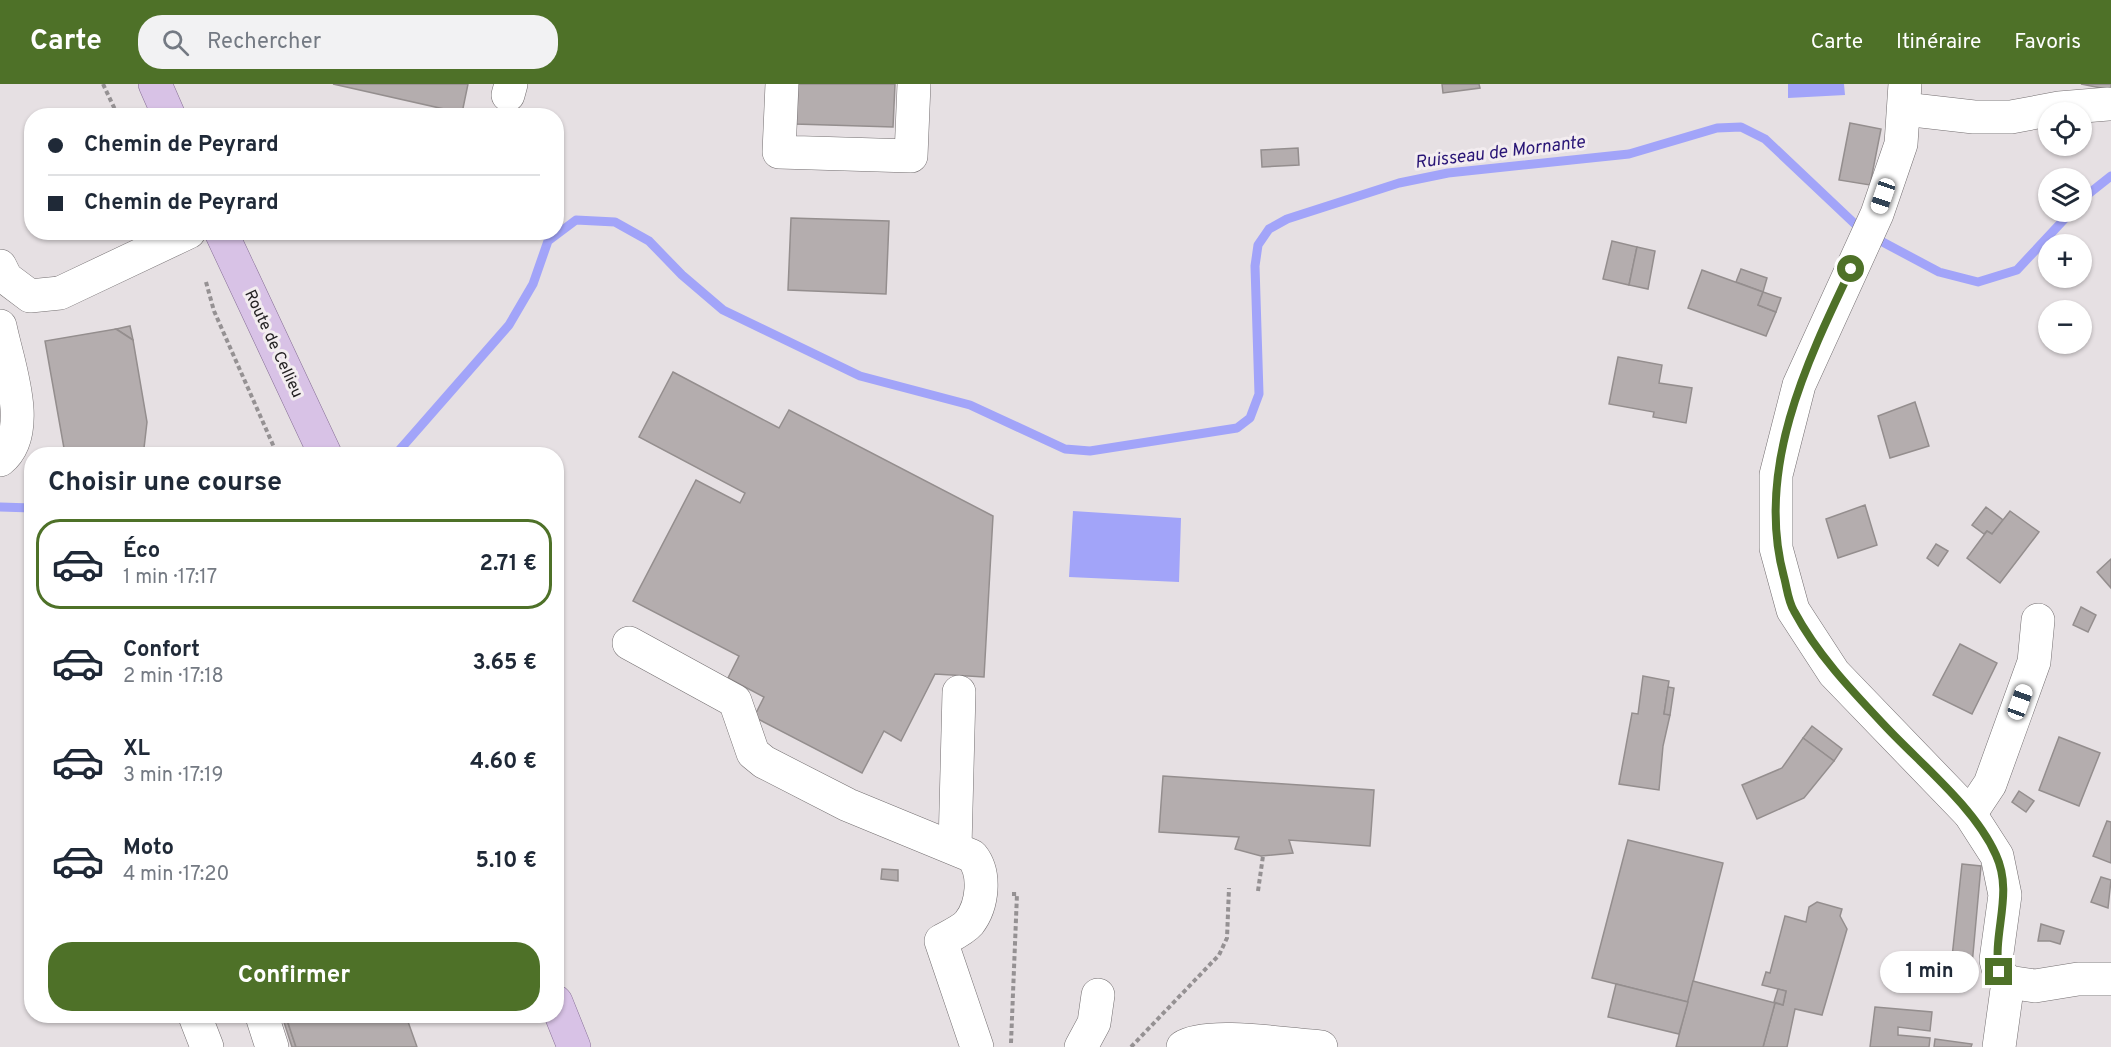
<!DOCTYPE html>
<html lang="fr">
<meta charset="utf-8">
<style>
body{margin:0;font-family:Overpass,sans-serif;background:#f2f2f3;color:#1f2937;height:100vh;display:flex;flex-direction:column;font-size:22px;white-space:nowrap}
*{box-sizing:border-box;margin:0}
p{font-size:20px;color:#747a83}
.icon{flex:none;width:33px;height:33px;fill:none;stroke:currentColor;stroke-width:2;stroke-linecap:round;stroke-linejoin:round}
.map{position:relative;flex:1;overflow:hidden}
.sheet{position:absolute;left:24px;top:363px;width:540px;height:576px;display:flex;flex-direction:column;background:#fff;border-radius:24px;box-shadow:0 2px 4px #0004}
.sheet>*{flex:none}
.top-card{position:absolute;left:24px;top:24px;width:540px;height:132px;border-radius:24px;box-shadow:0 2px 4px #0004;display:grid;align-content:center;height:132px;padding:0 24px;background:#fff}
.tools{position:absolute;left:2038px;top:18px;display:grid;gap:12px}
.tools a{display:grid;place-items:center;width:54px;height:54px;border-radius:50%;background:#fff;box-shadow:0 2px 4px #0004;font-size:30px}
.end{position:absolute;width:27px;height:27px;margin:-14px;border:8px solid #4e7128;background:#fff;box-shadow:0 0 0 3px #fff}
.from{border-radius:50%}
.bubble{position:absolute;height:42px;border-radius:21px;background:#fff;box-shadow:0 2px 4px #0004;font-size:20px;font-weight:700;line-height:42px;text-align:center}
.car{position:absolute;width:18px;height:36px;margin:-18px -9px;border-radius:8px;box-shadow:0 0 4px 2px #0007;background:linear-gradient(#fff 24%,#345 0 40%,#fff 0 76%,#345 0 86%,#fff 0)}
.top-card b{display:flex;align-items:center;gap:21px;height:57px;font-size:22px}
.top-card b+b{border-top:2px solid #e0e1e3}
.top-card i{width:15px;height:15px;background:#1f2937}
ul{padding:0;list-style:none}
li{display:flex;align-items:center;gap:18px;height:90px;margin:0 12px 9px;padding:0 12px;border:3px solid transparent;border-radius:24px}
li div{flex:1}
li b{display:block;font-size:22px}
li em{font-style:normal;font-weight:700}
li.current{border-color:#4e7128}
li>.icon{width:54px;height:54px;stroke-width:1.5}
h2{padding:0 24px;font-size:27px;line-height:72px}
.cta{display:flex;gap:12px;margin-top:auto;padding:12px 24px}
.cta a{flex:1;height:69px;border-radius:24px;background:#4e7128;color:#fff;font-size:24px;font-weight:700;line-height:69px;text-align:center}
header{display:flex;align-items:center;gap:36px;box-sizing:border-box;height:84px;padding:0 30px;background:#4e7128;color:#fff}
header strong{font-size:28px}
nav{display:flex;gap:33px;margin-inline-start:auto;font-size:21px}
.search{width:420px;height:54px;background:#f2f2f3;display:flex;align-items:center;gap:15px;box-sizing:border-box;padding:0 21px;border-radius:24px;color:#747a83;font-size:22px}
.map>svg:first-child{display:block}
</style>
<header>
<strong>Carte</strong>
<div class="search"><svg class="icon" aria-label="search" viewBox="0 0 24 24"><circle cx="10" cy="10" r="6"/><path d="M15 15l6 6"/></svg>Rechercher</div>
<nav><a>Carte</a><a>Itinéraire</a><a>Favoris</a></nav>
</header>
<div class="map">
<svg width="2111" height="963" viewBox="0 0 2111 963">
<rect width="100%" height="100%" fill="#e6e0e3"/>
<!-- water -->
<g fill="#a2a4f9">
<polygon points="1788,0 1844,0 1845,11 1788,14"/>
<polygon points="1073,427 1181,434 1179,498 1069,493"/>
</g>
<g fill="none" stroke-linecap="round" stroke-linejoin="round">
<!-- stream -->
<g stroke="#a2a4f9" stroke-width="9">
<polyline points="2082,115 2111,92"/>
<polyline points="1877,155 1939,188 1978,198 2017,186 2071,128"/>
<polyline points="396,370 509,241 533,200 548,157 576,136 615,138 649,157 682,191 723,226 860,292 970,321 1065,365 1090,367 1237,344 1250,334 1259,310 1255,182 1258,161 1269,145 1287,135 1399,99 1448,89 1629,70 1717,44 1741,43 1765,55 1856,141"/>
<polyline points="0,423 32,424"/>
</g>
</g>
<!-- building -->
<g fill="#b4adae" stroke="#948e8e" stroke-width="1.5">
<polygon points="333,0 468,0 462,29"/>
<polygon points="797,0 895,0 893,43 795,40"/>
<polygon points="1442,0 1479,0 1480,4 1443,9"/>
<polygon points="2111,0 2111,6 2081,0"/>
<polygon points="1850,39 1881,45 1870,101 1839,96"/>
<polygon points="1298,64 1299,81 1262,83 1261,66"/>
<polygon points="791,134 889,137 886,210 788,206"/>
<polygon points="1612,157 1637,163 1629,201 1603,195"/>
<polygon points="1637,163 1655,167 1648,205 1629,201"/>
<polygon points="1741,185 1767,194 1763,208 1736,198"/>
<polygon points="1702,186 1763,208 1758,221 1776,228 1766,252 1688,224"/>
<polygon points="1763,208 1781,214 1776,228 1758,221"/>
<polygon points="130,242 133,256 116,245"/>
<polygon points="116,245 133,256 147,338 144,364 105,370 65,370 45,257"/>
<polygon points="1618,273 1662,281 1659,299 1692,304 1686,339 1653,333 1654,328 1609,320"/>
<polygon points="673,288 779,344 789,326 993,432 984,593 935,590 901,657 884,647 862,689 754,633 764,613 728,594 739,572 633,517 696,396 740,419 745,409 639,353"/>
<polygon points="1915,318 1929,362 1890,374 1878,332"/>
<polygon points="1865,421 1877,461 1838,474 1826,435"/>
<polygon points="1986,423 2003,436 1992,450 1987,447 1984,450 1972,441"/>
<polygon points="2010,427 2039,448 2000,499 1967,474 1987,447 1992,450"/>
<polygon points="1936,460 1948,467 1938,482 1927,474"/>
<polygon points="2111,475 2111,504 2097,488"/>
<polygon points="2081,523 2096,531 2088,548 2073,541"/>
<polygon points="1960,560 1997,579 1972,630 1933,611"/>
<polygon points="1643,592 1669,597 1664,630 1670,631 1663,662 1659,706 1619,700 1632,629 1638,630"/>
<polygon points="1668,603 1674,604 1670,631 1664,630"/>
<polygon points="1812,642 1842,665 1834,677 1803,654"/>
<polygon points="2059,653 2100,669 2079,722 2039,706"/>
<polygon points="1803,654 1834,677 1804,714 1757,735 1742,701 1782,684"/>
<polygon points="1163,692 1374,706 1370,762 1289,756 1293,769 1261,772 1235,765 1239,753 1159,748"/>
<polygon points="2019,707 2034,717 2026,728 2012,718"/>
<polygon points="2107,737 2111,738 2111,779 2093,772"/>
<polygon points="1628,756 1723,779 1688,918 1592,894"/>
<polygon points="1962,780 1981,782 1970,903 1949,901"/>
<polygon points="882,785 898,786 898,797 881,795"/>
<polygon points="2101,793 2111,796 2108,824 2091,818"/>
<polygon points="1817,818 1842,825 1840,832 1847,845 1822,931 1795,925 1787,963 1763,963 1775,919 1783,921 1786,907 1762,901 1766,888 1770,889 1785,832 1806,838 1809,823"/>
<polygon points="2041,840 2064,847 2060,860 2050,857 2038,857"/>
<polygon points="1693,897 1775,919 1763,963 1676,963"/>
<polygon points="1616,900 1688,918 1679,950 1608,933"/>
<polygon points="1778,905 1786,907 1783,921 1774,918"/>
<polygon points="1875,923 1932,928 1930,947 1898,943 1898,951 1930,954 1929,963 1870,963"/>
<polygon points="282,932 293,932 287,936 296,963 292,963"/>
<polygon points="293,932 406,932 417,963 296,963 287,936"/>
<polygon points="1935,955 1972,960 1971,963 1934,963"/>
</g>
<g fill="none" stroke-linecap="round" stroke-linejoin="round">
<!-- minor casing -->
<g stroke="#736e70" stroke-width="34">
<g id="minor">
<polyline points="782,0 779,68 911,72 914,0"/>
<polyline points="1905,0 1901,60 1877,130 1799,301 1776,391 1776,464 1793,526 1834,589 1970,730 1997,772 2005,811 1996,876 1999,888 2008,898 2035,902 2078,895 2111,895"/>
<polyline points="508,11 511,0"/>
<polyline points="1904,25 1974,33 2011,33 2059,24 2108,20"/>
<polyline points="0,182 6,194 30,212 60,209 189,148"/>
<path d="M0,242C7,278 35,348 0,376"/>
<path d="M629,559L735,617L753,669L764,678L848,721L972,772C986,789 983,821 969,839C963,846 950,852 941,857L977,963"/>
<polyline points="1970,730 1990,700 2034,578 2038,536"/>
<polyline points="955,763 959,608"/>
<polyline points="195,932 207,963"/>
<polyline points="262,932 272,963"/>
<polyline points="1081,963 1094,939 1098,911"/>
<path d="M1183,963C1206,947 1290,961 1321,963"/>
<polyline points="1999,963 2008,898"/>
</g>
</g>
<!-- major casing -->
<g stroke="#876f96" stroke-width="34">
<g id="major">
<polyline points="155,0 169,32"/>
<polyline points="221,148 325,370"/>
<polyline points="556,918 574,963"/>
</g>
</g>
<!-- path -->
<g stroke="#959193" stroke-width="4" stroke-dasharray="4.5 3" stroke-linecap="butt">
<polyline points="103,0 118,32"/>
<polyline points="206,198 214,227 277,370"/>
<polyline points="1258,807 1263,772"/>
<polyline points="1011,959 1017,810 1012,810"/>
<polyline points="1131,963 1219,871 1227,854 1229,804"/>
</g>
<!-- minor -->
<use href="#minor" stroke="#fff" stroke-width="33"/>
<!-- major -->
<use href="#major" stroke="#d8c2e6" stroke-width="33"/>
</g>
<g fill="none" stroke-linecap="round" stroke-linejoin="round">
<!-- route -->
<path stroke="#4e7128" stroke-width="8" d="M1851,185C1806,279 1755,386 1784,493C1787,504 1788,517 1794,527C1818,572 1853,608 1887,644C1922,681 1975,724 1996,771C2014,810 1992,849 1999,888"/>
</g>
<g text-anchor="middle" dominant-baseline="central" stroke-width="6" stroke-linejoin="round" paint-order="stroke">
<!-- street labels -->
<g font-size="16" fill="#222021" stroke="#f3edf0">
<text transform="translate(273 260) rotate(65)">Route de Cellieu</text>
</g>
<!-- water labels -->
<g font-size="18" font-style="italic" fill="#291576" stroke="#f3edf0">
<text transform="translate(1500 69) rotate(-7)">Ruisseau de Mornante</text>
</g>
</g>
</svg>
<div class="tools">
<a><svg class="icon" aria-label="locate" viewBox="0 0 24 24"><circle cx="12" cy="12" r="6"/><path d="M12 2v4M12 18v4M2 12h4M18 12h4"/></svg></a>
<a><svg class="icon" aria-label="layers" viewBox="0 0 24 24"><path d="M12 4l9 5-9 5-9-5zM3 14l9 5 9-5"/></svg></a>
<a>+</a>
<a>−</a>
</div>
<i class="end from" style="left:1851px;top:185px"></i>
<i class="end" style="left:1999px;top:888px"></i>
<div class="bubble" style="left:1880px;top:867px;width:99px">1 min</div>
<i class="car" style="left:1883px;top:112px;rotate:199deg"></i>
<i class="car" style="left:2020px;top:618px;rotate:20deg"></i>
<div class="top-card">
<b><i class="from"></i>Chemin de Peyrard</b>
<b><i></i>Chemin de Peyrard</b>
</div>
<section class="sheet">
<h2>Choisir une course</h2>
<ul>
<li class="current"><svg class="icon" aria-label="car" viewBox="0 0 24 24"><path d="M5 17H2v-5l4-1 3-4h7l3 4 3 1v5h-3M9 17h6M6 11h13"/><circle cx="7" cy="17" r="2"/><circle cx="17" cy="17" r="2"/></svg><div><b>Éco</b><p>1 min · 17:17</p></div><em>2.71 €</em></li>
<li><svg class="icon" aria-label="car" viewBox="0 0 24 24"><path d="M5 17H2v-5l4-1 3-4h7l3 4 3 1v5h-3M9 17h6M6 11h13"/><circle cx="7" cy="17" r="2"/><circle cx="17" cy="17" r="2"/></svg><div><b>Confort</b><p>2 min · 17:18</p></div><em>3.65 €</em></li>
<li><svg class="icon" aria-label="car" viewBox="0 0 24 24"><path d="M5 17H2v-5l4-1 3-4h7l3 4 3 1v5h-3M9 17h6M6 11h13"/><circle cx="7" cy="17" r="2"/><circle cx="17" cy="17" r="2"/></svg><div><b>XL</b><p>3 min · 17:19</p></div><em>4.60 €</em></li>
<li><svg class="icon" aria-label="car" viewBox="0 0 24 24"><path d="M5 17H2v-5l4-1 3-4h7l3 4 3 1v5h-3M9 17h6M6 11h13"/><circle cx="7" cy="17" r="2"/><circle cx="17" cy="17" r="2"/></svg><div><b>Moto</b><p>4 min · 17:20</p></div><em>5.10 €</em></li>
</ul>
<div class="cta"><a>Confirmer</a></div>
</section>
</div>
